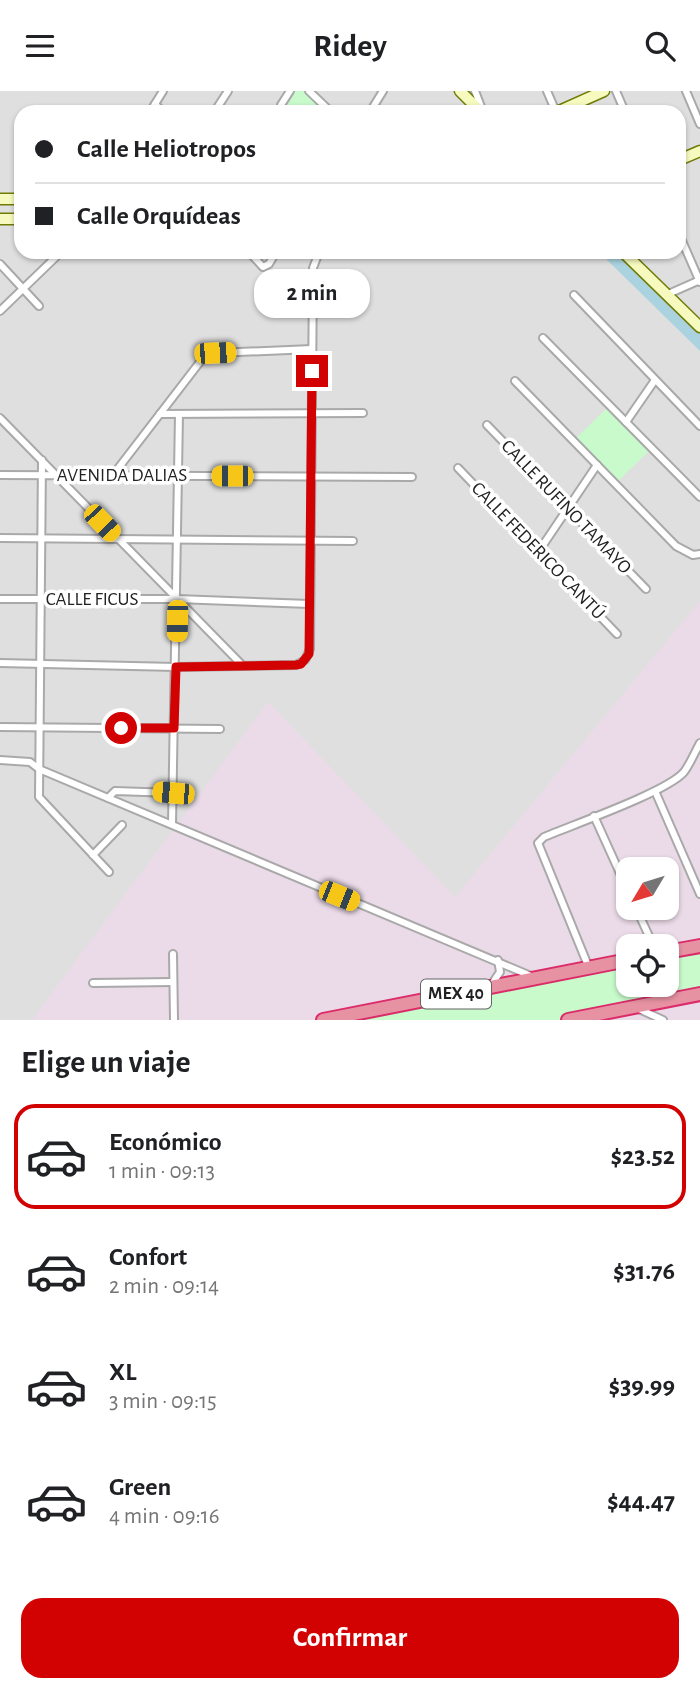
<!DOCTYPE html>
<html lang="es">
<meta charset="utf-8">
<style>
body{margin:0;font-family:"Alegreya Sans",sans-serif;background:#f6f6f6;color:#202124;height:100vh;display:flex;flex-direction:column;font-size:26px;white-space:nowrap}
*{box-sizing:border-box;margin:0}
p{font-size:23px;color:#757577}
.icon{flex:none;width:38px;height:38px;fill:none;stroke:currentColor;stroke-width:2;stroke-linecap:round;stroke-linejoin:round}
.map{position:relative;height:929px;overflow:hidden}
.details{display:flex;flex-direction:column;background:#fff;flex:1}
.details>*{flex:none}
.hud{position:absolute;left:14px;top:14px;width:672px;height:154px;border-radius:21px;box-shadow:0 2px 5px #0004;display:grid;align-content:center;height:154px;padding:0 21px;background:#fff}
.needle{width:46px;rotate:232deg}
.buttons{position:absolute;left:616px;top:766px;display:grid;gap:14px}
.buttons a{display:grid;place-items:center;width:63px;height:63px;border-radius:14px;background:#fff;box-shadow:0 2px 5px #0004;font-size:35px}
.end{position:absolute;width:32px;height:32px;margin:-16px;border:9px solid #d20203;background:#fff;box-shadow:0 0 0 4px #fff}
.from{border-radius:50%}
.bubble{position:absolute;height:49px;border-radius:21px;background:#fff;box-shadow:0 2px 5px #0004;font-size:23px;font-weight:700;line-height:49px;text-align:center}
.car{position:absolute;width:21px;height:42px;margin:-21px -10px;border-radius:9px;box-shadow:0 0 5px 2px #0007;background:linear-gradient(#f5c518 24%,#345 0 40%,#f5c518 0 76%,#345 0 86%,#f5c518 0)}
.hud b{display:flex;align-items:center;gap:24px;height:66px;font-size:26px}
.hud b+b{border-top:2px solid #e0e0e0}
.hud i{width:18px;height:18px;background:#202124}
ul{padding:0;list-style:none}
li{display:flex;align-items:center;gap:21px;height:105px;margin:0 14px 10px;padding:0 7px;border:4px solid transparent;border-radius:21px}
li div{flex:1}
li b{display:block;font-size:26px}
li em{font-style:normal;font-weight:700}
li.on{border-color:#d20203}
li>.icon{width:63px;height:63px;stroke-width:1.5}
h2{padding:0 21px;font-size:32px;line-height:84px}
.button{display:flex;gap:14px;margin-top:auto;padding:14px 21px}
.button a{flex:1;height:80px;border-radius:21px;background:#d20203;color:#fff;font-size:28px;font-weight:700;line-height:80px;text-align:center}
header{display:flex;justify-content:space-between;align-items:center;height:91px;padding:0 21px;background:#fff;font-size:32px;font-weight:700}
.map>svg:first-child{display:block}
</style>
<header><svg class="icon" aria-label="menu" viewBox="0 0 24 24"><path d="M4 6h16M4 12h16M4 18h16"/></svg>Ridey<svg class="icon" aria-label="search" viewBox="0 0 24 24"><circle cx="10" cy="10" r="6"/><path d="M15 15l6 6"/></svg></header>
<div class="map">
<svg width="700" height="929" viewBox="0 0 700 929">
<rect width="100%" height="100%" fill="#f2efe9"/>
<!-- residential -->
<path fill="#e0dfdf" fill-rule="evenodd" d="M0,0H700V929H0ZM21,21H679V161H21ZM628,779H667V817H628ZM628,856H667V894H628Z"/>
<!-- industrial -->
<path fill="#ebdbe8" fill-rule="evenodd" d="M700,510V929H32L268,611L455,806ZM628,779H667V817H628ZM628,856H667V894H628Z"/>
<!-- park -->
<g fill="#c8facc">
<polygon points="291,0 308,0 330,21 281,20"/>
<polygon points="608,316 651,358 616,392 573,350"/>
<polygon points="700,856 700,901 561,929 332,929 628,870 628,894 667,894 667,862"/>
</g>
<!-- water -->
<polygon fill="#aad3df" points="599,161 618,161 700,242 700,260"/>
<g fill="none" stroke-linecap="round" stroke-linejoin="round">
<!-- street casing -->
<g stroke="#a9a9a9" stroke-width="10">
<g id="street">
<polyline points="309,0 331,21"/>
<polyline points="475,0 483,21"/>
<polyline points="547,0 556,21"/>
<polyline points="616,0 625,21"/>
<polyline points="686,0 700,33"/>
<polyline points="155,13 161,19 274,21"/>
<polyline points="215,20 228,0"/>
<polyline points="150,21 163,0"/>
<polyline points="280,21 281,14 290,0"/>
<polyline points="370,21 383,0"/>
<polyline points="679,143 700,191"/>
<polyline points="249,161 263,176 269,173 276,161"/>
<polyline points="0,173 39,215"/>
<polyline points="574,204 700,335"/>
<polyline points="666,204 700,189"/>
<polyline points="0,220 61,161"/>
<polyline points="543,247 700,406"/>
<polyline points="515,290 676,455 693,464 700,463"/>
<polyline points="160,323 363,322"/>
<polyline points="0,327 243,575"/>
<polyline points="626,331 655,289"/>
<polyline points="487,334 646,498"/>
<polyline points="42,369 39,706 109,781"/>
<polyline points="458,377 617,543"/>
<polyline points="0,384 412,386"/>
<polyline points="113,384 203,267 215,262 312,258"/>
<polyline points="0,447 353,450"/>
<polyline points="539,460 597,374"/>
<polyline points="0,508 177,508 310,513"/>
<polyline points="0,572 176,576 296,574 305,569 310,558 313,177 319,161"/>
<polyline points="0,636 220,638"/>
<polyline points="0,669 30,671 39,678 531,885"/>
<polyline points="655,700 700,803"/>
<polyline points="108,707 115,700 173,702"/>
<polyline points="594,725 628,800"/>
<polyline points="172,733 179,323"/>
<polyline points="93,764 122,734"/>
<polyline points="636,817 654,856"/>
<polyline points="173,863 174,929"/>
<path d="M589,877L538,752L544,746C572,734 667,701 684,681C690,673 695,661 700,652"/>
<polyline points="93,892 173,891"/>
<polyline points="492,893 500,881 498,869"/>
<polyline points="639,918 663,929"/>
</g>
</g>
<!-- secondary casing -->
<g stroke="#707c06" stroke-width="13">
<g id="secondary">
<polyline points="460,0 481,21"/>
<polyline points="557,21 604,0"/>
<polyline points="679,69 700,60"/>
<polyline points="0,108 21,108"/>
<polyline points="0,128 21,128"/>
<polyline points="623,161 700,236"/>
</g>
</g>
<!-- highway casing -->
<g stroke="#db2b69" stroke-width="16">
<g id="highway">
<polyline points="667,861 700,855"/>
<polyline points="323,929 628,869"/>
<polyline points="568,929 700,903"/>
</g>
</g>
<!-- street -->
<use href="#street" stroke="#fff" stroke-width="6"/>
<!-- secondary -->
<use href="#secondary" stroke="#f7fabf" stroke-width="10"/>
<!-- highway -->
<use href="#highway" stroke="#e792a3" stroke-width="12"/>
</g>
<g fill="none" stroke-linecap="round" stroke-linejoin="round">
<!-- route -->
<polyline stroke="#d20203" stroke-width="9" points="121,637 174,637 176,576 296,574 301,573 309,563 312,280"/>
</g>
<g text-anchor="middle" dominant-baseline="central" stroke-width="7" stroke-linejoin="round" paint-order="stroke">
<!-- shield labels -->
<rect fill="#fff" stroke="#646464" stroke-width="2" x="421" y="888.5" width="70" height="29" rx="5"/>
<g font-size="18" font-weight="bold" fill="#222">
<text x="456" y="903">MEX 40</text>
</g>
<!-- street labels -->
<g font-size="19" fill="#222" stroke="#fff">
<text x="122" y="384">AVENIDA DALIAS</text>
<text transform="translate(566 416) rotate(46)">CALLE RUFINO TAMAYO</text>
<text transform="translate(538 460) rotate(46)">CALLE FEDERICO CANTÚ</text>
<text x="92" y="508">CALLE FICUS</text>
</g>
</g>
</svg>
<div class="buttons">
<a><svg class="needle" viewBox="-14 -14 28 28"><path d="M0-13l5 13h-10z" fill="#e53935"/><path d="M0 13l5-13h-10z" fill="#757577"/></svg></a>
<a><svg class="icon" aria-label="locate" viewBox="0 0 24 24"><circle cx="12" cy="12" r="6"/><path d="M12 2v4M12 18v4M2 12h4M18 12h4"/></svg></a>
</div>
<i class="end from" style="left:121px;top:637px"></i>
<i class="end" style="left:312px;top:280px"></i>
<div class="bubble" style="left:254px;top:178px;width:116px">2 min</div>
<i class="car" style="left:215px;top:262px;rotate:88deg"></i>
<i class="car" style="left:232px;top:385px;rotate:270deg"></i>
<i class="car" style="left:102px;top:432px;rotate:136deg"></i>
<i class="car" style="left:177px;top:530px;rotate:181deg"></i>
<i class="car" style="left:173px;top:702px;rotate:275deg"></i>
<i class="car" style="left:339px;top:805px;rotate:112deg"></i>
<div class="hud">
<b><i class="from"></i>Calle Heliotropos</b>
<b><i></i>Calle Orquídeas</b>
</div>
</div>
<section class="details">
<h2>Elige un viaje</h2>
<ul>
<li class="on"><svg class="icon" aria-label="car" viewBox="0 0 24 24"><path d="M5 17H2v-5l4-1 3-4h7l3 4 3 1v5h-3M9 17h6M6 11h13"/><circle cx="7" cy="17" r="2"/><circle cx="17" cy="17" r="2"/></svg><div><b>Económico</b><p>1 min · 09:13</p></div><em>$23.52</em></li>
<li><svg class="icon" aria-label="car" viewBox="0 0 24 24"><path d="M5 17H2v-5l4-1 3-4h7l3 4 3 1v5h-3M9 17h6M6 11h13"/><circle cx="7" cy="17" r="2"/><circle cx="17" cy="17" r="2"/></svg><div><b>Confort</b><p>2 min · 09:14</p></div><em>$31.76</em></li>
<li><svg class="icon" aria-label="car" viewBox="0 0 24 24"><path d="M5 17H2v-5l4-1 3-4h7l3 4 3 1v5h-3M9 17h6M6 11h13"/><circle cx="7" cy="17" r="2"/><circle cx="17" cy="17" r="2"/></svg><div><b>XL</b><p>3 min · 09:15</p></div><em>$39.99</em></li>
<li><svg class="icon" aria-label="car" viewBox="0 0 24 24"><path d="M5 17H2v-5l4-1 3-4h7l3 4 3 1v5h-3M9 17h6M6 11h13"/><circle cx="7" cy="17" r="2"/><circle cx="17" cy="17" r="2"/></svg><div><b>Green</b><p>4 min · 09:16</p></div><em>$44.47</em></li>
</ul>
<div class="button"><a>Confirmar</a></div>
</section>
